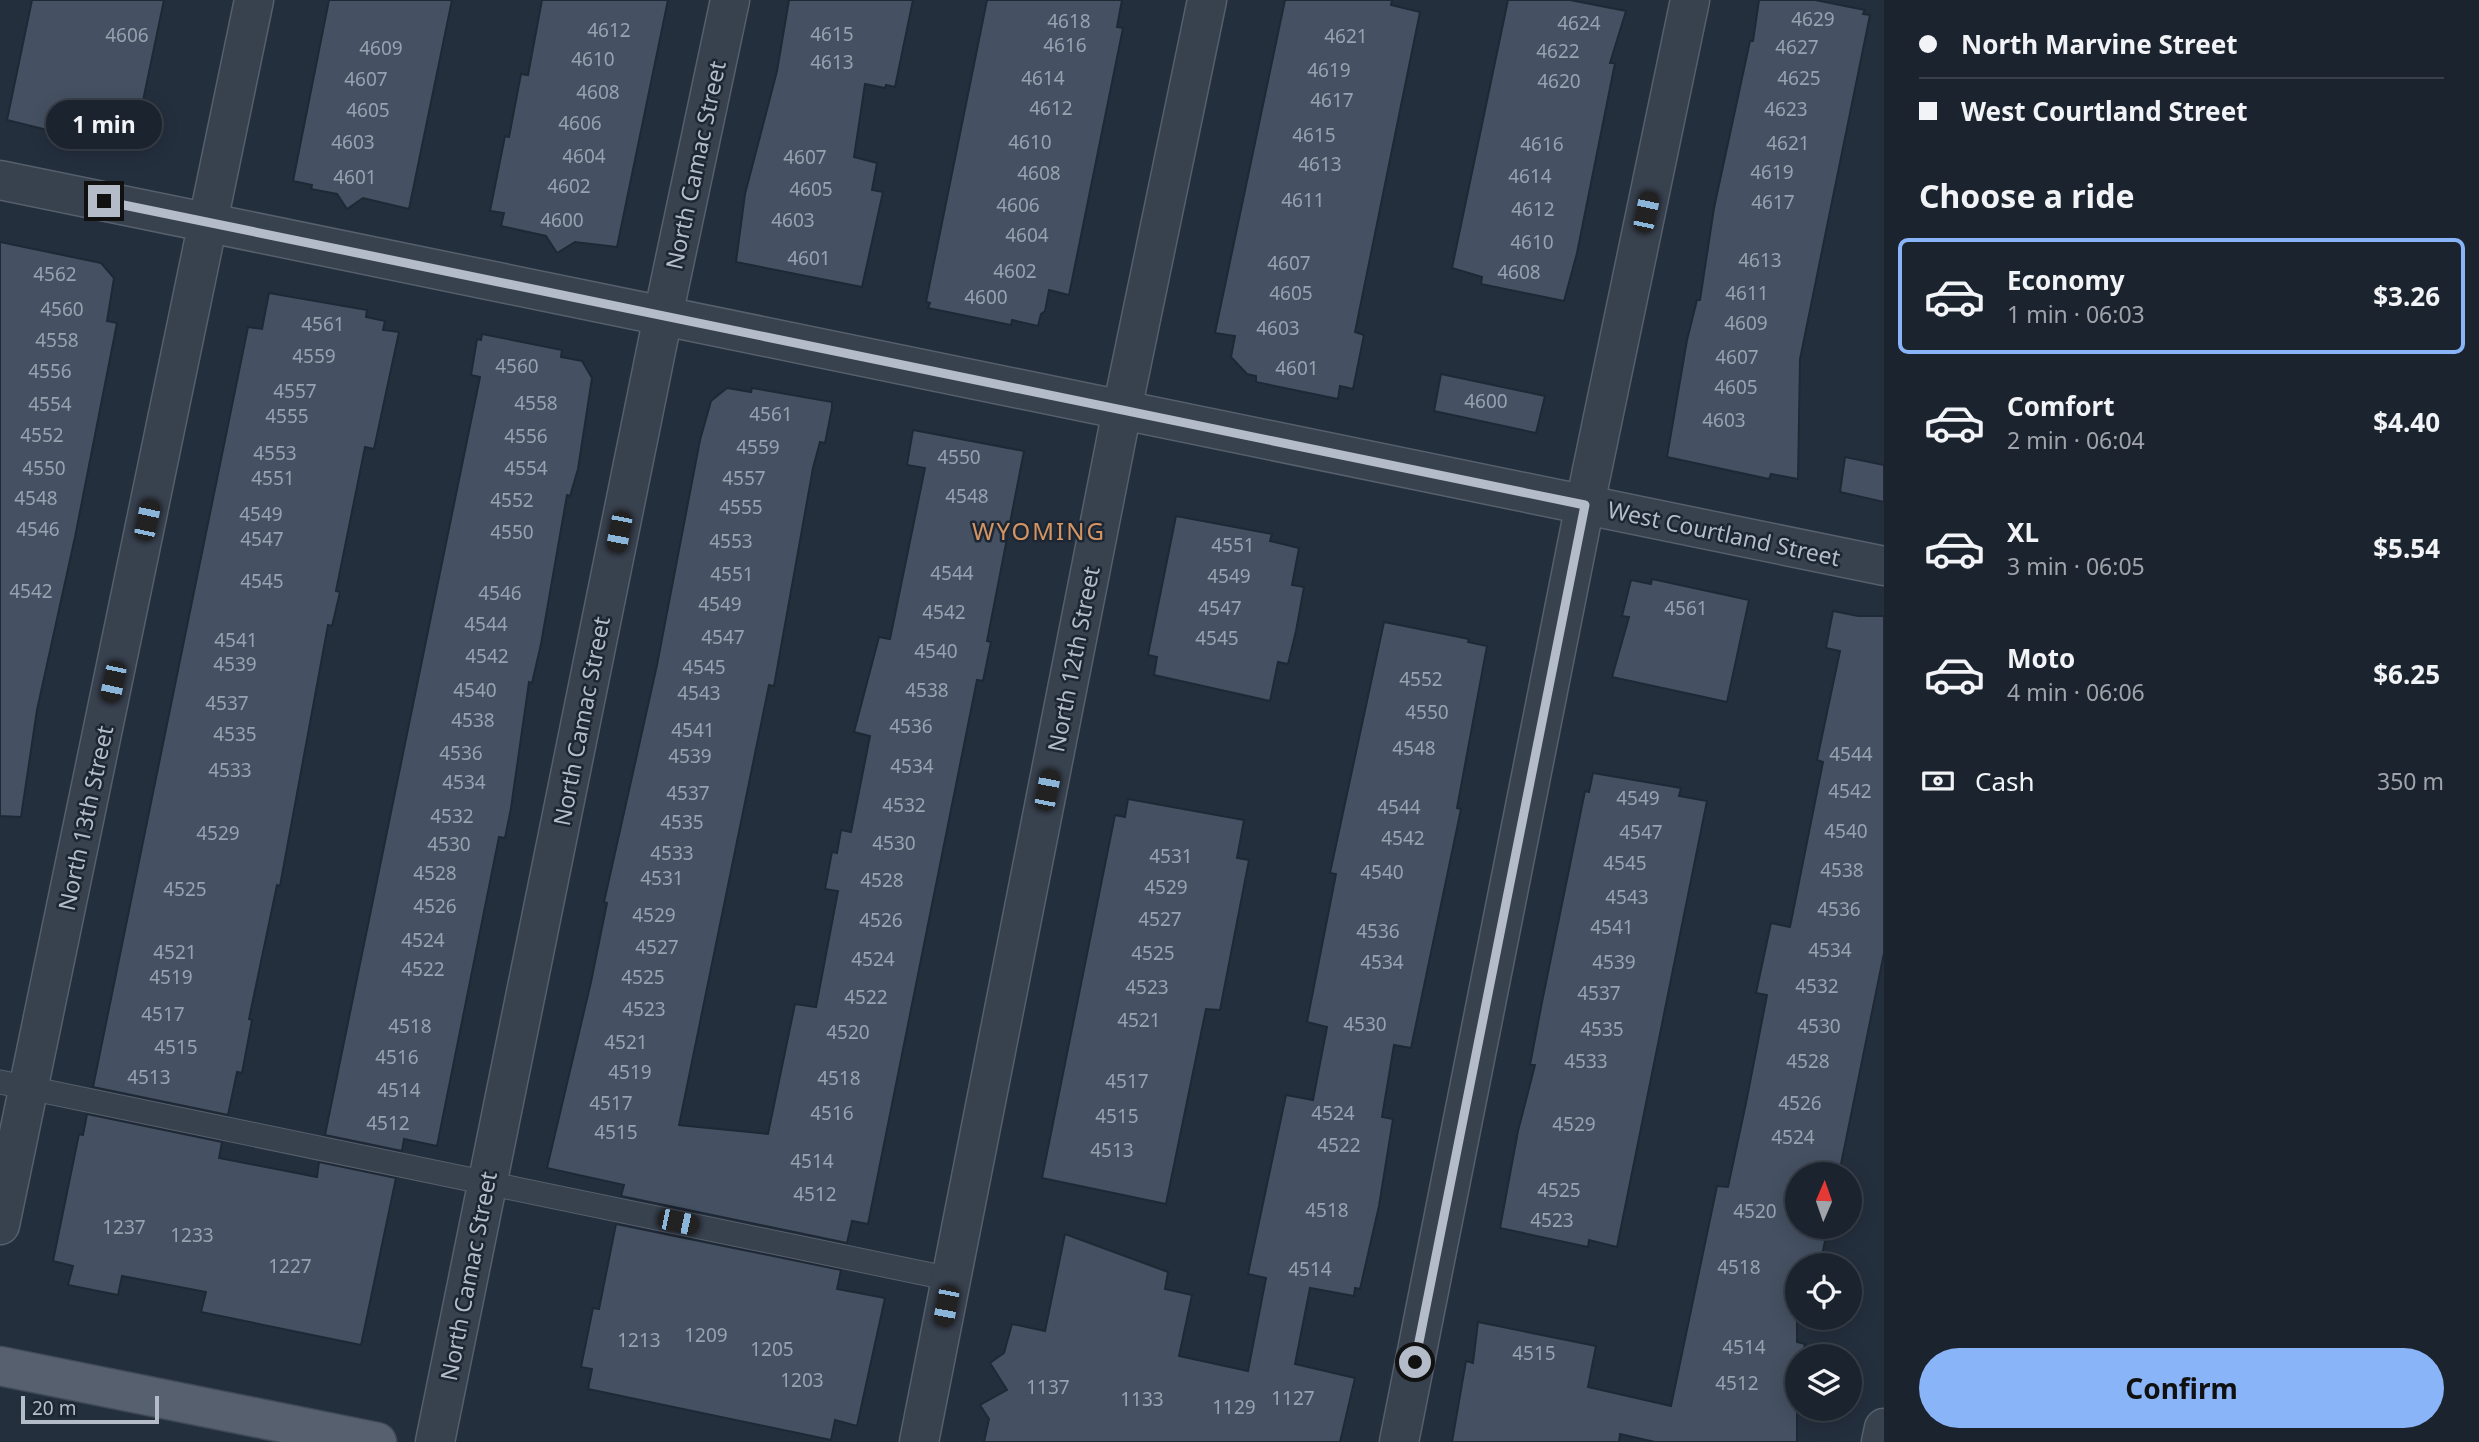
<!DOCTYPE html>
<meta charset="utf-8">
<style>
body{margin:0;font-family:"Noto Sans",sans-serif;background:#242b36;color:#f1f3f6;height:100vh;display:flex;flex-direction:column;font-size:26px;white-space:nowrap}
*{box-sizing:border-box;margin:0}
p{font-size:23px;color:#a0a4aa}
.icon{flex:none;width:38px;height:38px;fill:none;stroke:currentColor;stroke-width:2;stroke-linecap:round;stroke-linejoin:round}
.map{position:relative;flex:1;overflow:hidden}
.drawer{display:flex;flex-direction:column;background:#1b232e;width:595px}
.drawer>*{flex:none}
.banner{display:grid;align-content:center;height:154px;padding:0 35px;background:#1b232e}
.needle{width:46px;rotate:2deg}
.controls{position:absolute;left:1785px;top:1162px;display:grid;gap:14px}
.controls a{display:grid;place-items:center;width:77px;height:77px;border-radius:50%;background:#1b232e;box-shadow:0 4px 18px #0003,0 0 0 2px #39404a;font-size:35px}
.scale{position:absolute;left:21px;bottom:18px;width:138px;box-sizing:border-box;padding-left:7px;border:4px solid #b4bcc9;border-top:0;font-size:19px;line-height:24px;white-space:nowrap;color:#b4bcc9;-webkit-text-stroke:5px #1d2633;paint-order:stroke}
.end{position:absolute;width:32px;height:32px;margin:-16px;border:9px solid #b4bcc9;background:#111;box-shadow:0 0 0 4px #111}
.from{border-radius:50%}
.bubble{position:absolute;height:49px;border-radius:24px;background:#1b232e;box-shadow:0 4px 18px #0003,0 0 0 2px #39404a;font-size:23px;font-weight:700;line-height:49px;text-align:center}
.car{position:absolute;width:21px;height:42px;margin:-21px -10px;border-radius:9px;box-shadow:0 0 5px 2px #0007;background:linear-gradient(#222 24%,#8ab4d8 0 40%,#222 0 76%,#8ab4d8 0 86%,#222 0)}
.banner b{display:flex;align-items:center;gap:24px;height:66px;font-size:26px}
.banner b+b{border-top:2px solid #39404a}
.banner i{width:18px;height:18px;background:#f1f3f6}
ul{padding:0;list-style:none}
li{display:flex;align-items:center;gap:21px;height:116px;margin:0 14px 10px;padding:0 21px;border:4px solid transparent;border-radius:10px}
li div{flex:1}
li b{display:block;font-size:26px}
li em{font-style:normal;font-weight:700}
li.current{border-color:#8ab4f8}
li>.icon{width:63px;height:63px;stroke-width:1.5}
h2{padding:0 35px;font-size:32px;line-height:84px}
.pay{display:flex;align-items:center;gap:18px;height:77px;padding:0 35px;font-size:26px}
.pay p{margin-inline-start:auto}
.primary-button{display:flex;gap:14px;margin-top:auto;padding:14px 35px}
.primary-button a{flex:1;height:80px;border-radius:42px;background:#8ab4f8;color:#111;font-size:28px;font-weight:700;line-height:80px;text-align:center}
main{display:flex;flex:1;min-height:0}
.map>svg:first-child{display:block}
</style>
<main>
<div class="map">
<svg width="1884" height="1442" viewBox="0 0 1884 1442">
<rect width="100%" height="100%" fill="#242f3e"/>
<!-- building -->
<g fill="#455162" stroke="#1f2835" stroke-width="2">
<polygon points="32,0 164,0 134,144 116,140 115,145 88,140 73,149 64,134 7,120"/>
<polygon points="329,0 452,0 409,209 363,198 347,209 337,194 311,189 312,185 293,181"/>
<polygon points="542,0 668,0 617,247 575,242 557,253 546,236 501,226 504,213 490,211 505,136 509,137 521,74 528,75"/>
<polygon points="789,0 913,0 895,87 886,85 885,88 865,84 854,157 877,163 872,190 883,192 862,287 736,262 745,194 777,71"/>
<polygon points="987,0 1122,0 1117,27 1123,28 1069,295 1049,290 1045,311 1041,314 1038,326 1012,320 1011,325 928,308 930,303 926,302"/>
<polygon points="1285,0 1392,0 1391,5 1420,12 1355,332 1364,335 1353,389 1340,386 1338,399 1256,382 1256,376 1247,374 1231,357 1235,336 1215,333"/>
<polygon points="1508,0 1570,0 1626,11 1610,63 1615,63 1577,253 1564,301 1481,284 1482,277 1452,268"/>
<polygon points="1759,0 1815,0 1865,10 1863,14 1870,15 1800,359 1798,479 1771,474 1769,479 1667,457 1687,340 1697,300 1700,300 1714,208 1750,41 1753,41"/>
<polygon points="0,242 101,263 114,278 107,321 117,323 75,537 37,710 21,817 0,816"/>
<polygon points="269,293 367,310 366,317 385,321 383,330 399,332 374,449 365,447 336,591 340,592 332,626 328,625 280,886 277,885 249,1019 252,1020 242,1073 237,1072 228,1115 93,1087 248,327 262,329"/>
<polygon points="482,334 562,350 561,357 582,361 592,378 578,469 570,496 567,495 541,644 532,683 529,682 511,808 505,838 499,837 437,1146 404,1139 402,1151 325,1135 480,377 471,375 477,339 481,340"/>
<polygon points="1441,374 1545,396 1536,433 1434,411"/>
<polygon points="727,388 751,392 752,388 832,402 832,408 825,443 820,442 813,468 774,686 769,685 679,1125 768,1134 795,1004 816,1007 838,891 825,889 832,852 837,853 841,830 851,832 870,736 854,732 879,637 890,639 925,468 907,465 913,430 1024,451 987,641 991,642 983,681 977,680 868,1224 852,1221 847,1243 621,1196 624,1185 547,1168 591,982 607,903 604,902 657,665 700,440 711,401"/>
<polygon points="1845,457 1884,465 1884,502 1840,492"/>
<polygon points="1176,516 1272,534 1270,541 1299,548 1292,585 1304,587 1296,631 1288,664 1278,662 1270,701 1154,675 1157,657 1148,655"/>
<polygon points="1652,579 1749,600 1727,702 1612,677 1629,617 1622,616 1631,580 1651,584"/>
<polygon points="1833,611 1858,616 1884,616 1884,953 1839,1174 1797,1174 1797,1227 1828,1227 1820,1265 1797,1265 1797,1342 1805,1344 1802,1356 1797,1356 1797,1442 1655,1442 1620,1434 1619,1442 1452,1442 1466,1361 1473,1363 1478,1322 1596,1346 1588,1387 1671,1406 1717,1186 1728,1187 1746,1103 1767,995 1756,993 1771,923 1790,927 1823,762 1817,760 1840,651 1826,648"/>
<polygon points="1384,622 1469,639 1468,642 1487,646 1457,808 1461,809 1411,1048 1394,1045 1382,1117 1393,1119 1379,1206 1360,1289 1355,1288 1354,1296 1310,1288 1295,1364 1355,1378 1340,1442 984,1442 989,1419 980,1405 1007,1390 990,1363 1004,1353 1012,1324 1045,1331 1065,1234 1168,1272 1165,1289 1192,1295 1179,1356 1248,1371 1266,1278 1248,1274 1286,1095 1313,1100 1327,1027 1307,1022 1336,874 1330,873"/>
<polygon points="1593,773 1681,788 1679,796 1707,801 1617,1247 1589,1240 1588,1247 1500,1228 1518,1131 1535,1065 1530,1065 1542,1002 1585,791 1589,792"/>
<polygon points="1128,799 1244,820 1237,858 1249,860 1220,1010 1206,1009 1166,1204 1042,1178 1115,815 1125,817"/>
<polygon points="87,1114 222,1142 219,1158 317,1177 319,1162 396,1178 361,1345 201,1312 206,1292 122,1276 118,1295 68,1285 73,1266 53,1261 79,1134 83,1135"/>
<polygon points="616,1224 841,1270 837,1289 885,1298 857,1426 835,1420 831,1440 588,1389 592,1369 581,1367 593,1308 599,1309"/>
</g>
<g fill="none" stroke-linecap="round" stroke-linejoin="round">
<!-- service casing -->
<g stroke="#565f6c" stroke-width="25">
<polyline id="service" points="0,1082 951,1279"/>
</g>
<!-- minor casing -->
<g stroke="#565f6c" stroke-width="41">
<g id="minor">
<polyline points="0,180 1884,566"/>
<polyline points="0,1225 254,0"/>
<polyline points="435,1442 663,316 730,0"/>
<polyline points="919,1442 1122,410 1207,0"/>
<polyline points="1399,1442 1585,504 1690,0"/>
<polyline points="1881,1442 1884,1428"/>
</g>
</g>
<!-- primary casing -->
<g stroke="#414a57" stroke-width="41">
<polyline id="primary" points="0,1366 377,1442"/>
</g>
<!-- service -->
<use href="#service" stroke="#38414e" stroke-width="23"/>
<!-- minor -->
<use href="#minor" stroke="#38414e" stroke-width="38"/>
<!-- primary -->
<use href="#primary" stroke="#56606e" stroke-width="38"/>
</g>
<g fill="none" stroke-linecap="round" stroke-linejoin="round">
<!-- route -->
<polyline stroke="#b4bcc9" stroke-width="9" points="104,201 1585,505 1415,1362"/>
</g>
<g text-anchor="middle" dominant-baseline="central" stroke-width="5" stroke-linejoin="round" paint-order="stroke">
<!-- number labels -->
<g font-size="19" fill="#98a1af">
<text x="1813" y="19">4629</text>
<text x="1069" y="21">4618</text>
<text x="1579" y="23">4624</text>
<text x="609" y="30">4612</text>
<text x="832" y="34">4615</text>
<text x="127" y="35">4606</text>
<text x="1346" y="36">4621</text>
<text x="1065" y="45">4616</text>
<text x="1797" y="47">4627</text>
<text x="381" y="48">4609</text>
<text x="1558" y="51">4622</text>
<text x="593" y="59">4610</text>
<text x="832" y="62">4613</text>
<text x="1329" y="70">4619</text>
<text x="1043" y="78">4614</text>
<text x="1799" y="78">4625</text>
<text x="366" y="79">4607</text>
<text x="1559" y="81">4620</text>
<text x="598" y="92">4608</text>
<text x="1332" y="100">4617</text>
<text x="1051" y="108">4612</text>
<text x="1786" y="109">4623</text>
<text x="368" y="110">4605</text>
<text x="580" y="123">4606</text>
<text x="1314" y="135">4615</text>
<text x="353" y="142">4603</text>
<text x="1030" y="142">4610</text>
<text x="1788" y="143">4621</text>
<text x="1542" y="144">4616</text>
<text x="584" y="156">4604</text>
<text x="805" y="157">4607</text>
<text x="1320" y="164">4613</text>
<text x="1772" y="172">4619</text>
<text x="1039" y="173">4608</text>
<text x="1530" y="176">4614</text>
<text x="355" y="177">4601</text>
<text x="569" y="186">4602</text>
<text x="811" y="189">4605</text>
<text x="1303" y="200">4611</text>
<text x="1773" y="202">4617</text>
<text x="1018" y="205">4606</text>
<text x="1533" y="209">4612</text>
<text x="562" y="220">4600</text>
<text x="793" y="220">4603</text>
<text x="1027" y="235">4604</text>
<text x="1532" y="242">4610</text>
<text x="809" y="258">4601</text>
<text x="1760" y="260">4613</text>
<text x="1289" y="263">4607</text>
<text x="1015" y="271">4602</text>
<text x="1519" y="272">4608</text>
<text x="55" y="274">4562</text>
<text x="1291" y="293">4605</text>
<text x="1747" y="293">4611</text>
<text x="986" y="297">4600</text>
<text x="62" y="309">4560</text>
<text x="1746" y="323">4609</text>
<text x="323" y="324">4561</text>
<text x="1278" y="328">4603</text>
<text x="57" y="340">4558</text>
<text x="314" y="356">4559</text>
<text x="1737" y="357">4607</text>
<text x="517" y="366">4560</text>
<text x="1297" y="368">4601</text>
<text x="50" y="371">4556</text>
<text x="1736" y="387">4605</text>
<text x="295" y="391">4557</text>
<text x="1486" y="401">4600</text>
<text x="536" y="403">4558</text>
<text x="50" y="404">4554</text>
<text x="771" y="414">4561</text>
<text x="287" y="416">4555</text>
<text x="1724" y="420">4603</text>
<text x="42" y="435">4552</text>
<text x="526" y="436">4556</text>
<text x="758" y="447">4559</text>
<text x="275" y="453">4553</text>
<text x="959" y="457">4550</text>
<text x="44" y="468">4550</text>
<text x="526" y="468">4554</text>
<text x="273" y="478">4551</text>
<text x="744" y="478">4557</text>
<text x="967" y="496">4548</text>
<text x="36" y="498">4548</text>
<text x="512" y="500">4552</text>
<text x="741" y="507">4555</text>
<text x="261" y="514">4549</text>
<text x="38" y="529">4546</text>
<text x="512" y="532">4550</text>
<text x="262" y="539">4547</text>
<text x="731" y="541">4553</text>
<text x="1233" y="545">4551</text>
<text x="952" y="573">4544</text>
<text x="732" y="574">4551</text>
<text x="1229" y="576">4549</text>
<text x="262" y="581">4545</text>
<text x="31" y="591">4542</text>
<text x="500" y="593">4546</text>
<text x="720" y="604">4549</text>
<text x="1220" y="608">4547</text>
<text x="1686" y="608">4561</text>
<text x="944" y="612">4542</text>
<text x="486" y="624">4544</text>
<text x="723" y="637">4547</text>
<text x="1217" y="638">4545</text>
<text x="236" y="640">4541</text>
<text x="936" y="651">4540</text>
<text x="487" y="656">4542</text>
<text x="235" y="664">4539</text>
<text x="704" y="667">4545</text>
<text x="1421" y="679">4552</text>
<text x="475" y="690">4540</text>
<text x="927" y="690">4538</text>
<text x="699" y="693">4543</text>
<text x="227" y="703">4537</text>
<text x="1427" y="712">4550</text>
<text x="473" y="720">4538</text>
<text x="911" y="726">4536</text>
<text x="693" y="730">4541</text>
<text x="235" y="734">4535</text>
<text x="1414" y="748">4548</text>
<text x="461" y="753">4536</text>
<text x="1851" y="754">4544</text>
<text x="690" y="756">4539</text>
<text x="912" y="766">4534</text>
<text x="230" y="770">4533</text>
<text x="464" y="782">4534</text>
<text x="1850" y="791">4542</text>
<text x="688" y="793">4537</text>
<text x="1638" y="798">4549</text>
<text x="904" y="805">4532</text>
<text x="1399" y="807">4544</text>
<text x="452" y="816">4532</text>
<text x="682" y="822">4535</text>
<text x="1846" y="831">4540</text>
<text x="1641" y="832">4547</text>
<text x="218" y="833">4529</text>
<text x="1403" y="838">4542</text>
<text x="894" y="843">4530</text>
<text x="449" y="844">4530</text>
<text x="672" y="853">4533</text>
<text x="1171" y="856">4531</text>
<text x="1625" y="863">4545</text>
<text x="1842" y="870">4538</text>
<text x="1382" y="872">4540</text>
<text x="435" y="873">4528</text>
<text x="662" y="878">4531</text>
<text x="882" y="880">4528</text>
<text x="1166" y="887">4529</text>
<text x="185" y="889">4525</text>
<text x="1627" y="897">4543</text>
<text x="435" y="906">4526</text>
<text x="1839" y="909">4536</text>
<text x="654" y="915">4529</text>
<text x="1160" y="919">4527</text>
<text x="881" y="920">4526</text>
<text x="1612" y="927">4541</text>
<text x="1378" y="931">4536</text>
<text x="423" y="940">4524</text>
<text x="657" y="947">4527</text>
<text x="1830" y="950">4534</text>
<text x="175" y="952">4521</text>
<text x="1153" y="953">4525</text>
<text x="873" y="959">4524</text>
<text x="1382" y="962">4534</text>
<text x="1614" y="962">4539</text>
<text x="423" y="969">4522</text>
<text x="171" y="977">4519</text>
<text x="643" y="977">4525</text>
<text x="1817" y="986">4532</text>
<text x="1147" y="987">4523</text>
<text x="1599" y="993">4537</text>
<text x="866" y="997">4522</text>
<text x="644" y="1009">4523</text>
<text x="163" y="1014">4517</text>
<text x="1139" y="1020">4521</text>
<text x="1365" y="1024">4530</text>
<text x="410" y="1026">4518</text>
<text x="1819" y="1026">4530</text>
<text x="1602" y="1029">4535</text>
<text x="848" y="1032">4520</text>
<text x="626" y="1042">4521</text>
<text x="176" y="1047">4515</text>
<text x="397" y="1057">4516</text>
<text x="1586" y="1061">4533</text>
<text x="1808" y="1061">4528</text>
<text x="630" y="1072">4519</text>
<text x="149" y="1077">4513</text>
<text x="839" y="1078">4518</text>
<text x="1127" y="1081">4517</text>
<text x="399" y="1090">4514</text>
<text x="611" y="1103">4517</text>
<text x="1800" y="1103">4526</text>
<text x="832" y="1113">4516</text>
<text x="1333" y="1113">4524</text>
<text x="1117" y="1116">4515</text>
<text x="388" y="1123">4512</text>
<text x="1574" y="1124">4529</text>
<text x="616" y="1132">4515</text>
<text x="1793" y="1137">4524</text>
<text x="1339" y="1145">4522</text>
<text x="1112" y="1150">4513</text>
<text x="812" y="1161">4514</text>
<text x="1559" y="1190">4525</text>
<text x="815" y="1194">4512</text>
<text x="1327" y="1210">4518</text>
<text x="1755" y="1211">4520</text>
<text x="1552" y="1220">4523</text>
<text x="124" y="1227">1237</text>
<text x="192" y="1235">1233</text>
<text x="290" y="1266">1227</text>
<text x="1739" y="1267">4518</text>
<text x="1310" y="1269">4514</text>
<text x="706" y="1335">1209</text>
<text x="639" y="1340">1213</text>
<text x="1744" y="1347">4514</text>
<text x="772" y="1349">1205</text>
<text x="1534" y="1353">4515</text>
<text x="802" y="1380">1203</text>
<text x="1737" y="1383">4512</text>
<text x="1048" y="1387">1137</text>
<text x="1293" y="1398">1127</text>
<text x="1142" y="1399">1133</text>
<text x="1234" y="1407">1129</text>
</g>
<!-- street labels -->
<g font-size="23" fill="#b4bcc9" stroke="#1d2633">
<text transform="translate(695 165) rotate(-78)">North Camac Street</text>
<text transform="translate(1724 533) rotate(12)">West Courtland Street</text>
<text transform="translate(1073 659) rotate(-79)">North 12th Street</text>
<text transform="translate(581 721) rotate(-79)">North Camac Street</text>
<text transform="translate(85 818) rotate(-78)">North 13th Street</text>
<text transform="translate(468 1276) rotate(-79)">North Camac Street</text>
</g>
<!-- neighbourhood labels -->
<g font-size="24" letter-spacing="2" fill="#d59563" stroke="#1d2633">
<text x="1039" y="530">WYOMING</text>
</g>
</g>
</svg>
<div class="controls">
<a><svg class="needle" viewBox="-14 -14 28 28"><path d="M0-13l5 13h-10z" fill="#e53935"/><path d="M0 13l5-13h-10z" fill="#a0a4aa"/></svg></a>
<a><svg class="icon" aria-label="locate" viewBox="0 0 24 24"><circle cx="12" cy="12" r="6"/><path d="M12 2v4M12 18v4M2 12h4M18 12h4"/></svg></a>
<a><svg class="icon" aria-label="layers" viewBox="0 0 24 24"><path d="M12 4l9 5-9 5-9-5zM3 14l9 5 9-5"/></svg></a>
</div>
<div class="scale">20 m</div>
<i class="end from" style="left:1415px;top:1362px"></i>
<i class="end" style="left:104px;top:201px"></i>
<div class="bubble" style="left:46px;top:100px;width:116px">1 min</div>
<i class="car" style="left:1646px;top:212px;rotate:12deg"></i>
<i class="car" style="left:147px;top:520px;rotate:12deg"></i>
<i class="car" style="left:619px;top:532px;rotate:191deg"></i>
<i class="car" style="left:113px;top:682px;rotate:192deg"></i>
<i class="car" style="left:1047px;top:790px;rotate:11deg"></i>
<i class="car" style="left:678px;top:1222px;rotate:102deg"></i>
<i class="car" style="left:946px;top:1306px;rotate:191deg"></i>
</div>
<section class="drawer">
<div class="banner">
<b><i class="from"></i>North Marvine Street</b>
<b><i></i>West Courtland Street</b>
</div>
<h2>Choose a ride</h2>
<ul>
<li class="current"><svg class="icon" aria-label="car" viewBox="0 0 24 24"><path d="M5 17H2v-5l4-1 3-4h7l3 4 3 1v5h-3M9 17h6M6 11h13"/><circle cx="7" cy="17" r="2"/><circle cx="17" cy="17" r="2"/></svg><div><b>Economy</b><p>1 min · 06:03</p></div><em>$3.26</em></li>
<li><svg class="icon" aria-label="car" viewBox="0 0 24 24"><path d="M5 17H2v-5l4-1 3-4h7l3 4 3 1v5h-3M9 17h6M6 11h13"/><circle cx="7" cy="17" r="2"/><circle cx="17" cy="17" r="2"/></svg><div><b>Comfort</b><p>2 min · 06:04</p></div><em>$4.40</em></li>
<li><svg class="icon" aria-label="car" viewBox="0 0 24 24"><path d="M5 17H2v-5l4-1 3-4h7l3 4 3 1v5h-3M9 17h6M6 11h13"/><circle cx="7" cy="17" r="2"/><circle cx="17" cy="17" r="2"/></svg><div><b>XL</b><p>3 min · 06:05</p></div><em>$5.54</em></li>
<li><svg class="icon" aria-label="car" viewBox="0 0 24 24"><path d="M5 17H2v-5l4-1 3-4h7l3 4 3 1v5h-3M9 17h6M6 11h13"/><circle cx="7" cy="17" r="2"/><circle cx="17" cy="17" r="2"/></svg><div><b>Moto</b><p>4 min · 06:06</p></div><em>$6.25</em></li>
</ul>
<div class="pay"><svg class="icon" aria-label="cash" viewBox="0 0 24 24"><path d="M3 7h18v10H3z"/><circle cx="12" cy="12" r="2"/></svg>Cash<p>350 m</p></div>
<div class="primary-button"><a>Confirm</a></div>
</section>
</main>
